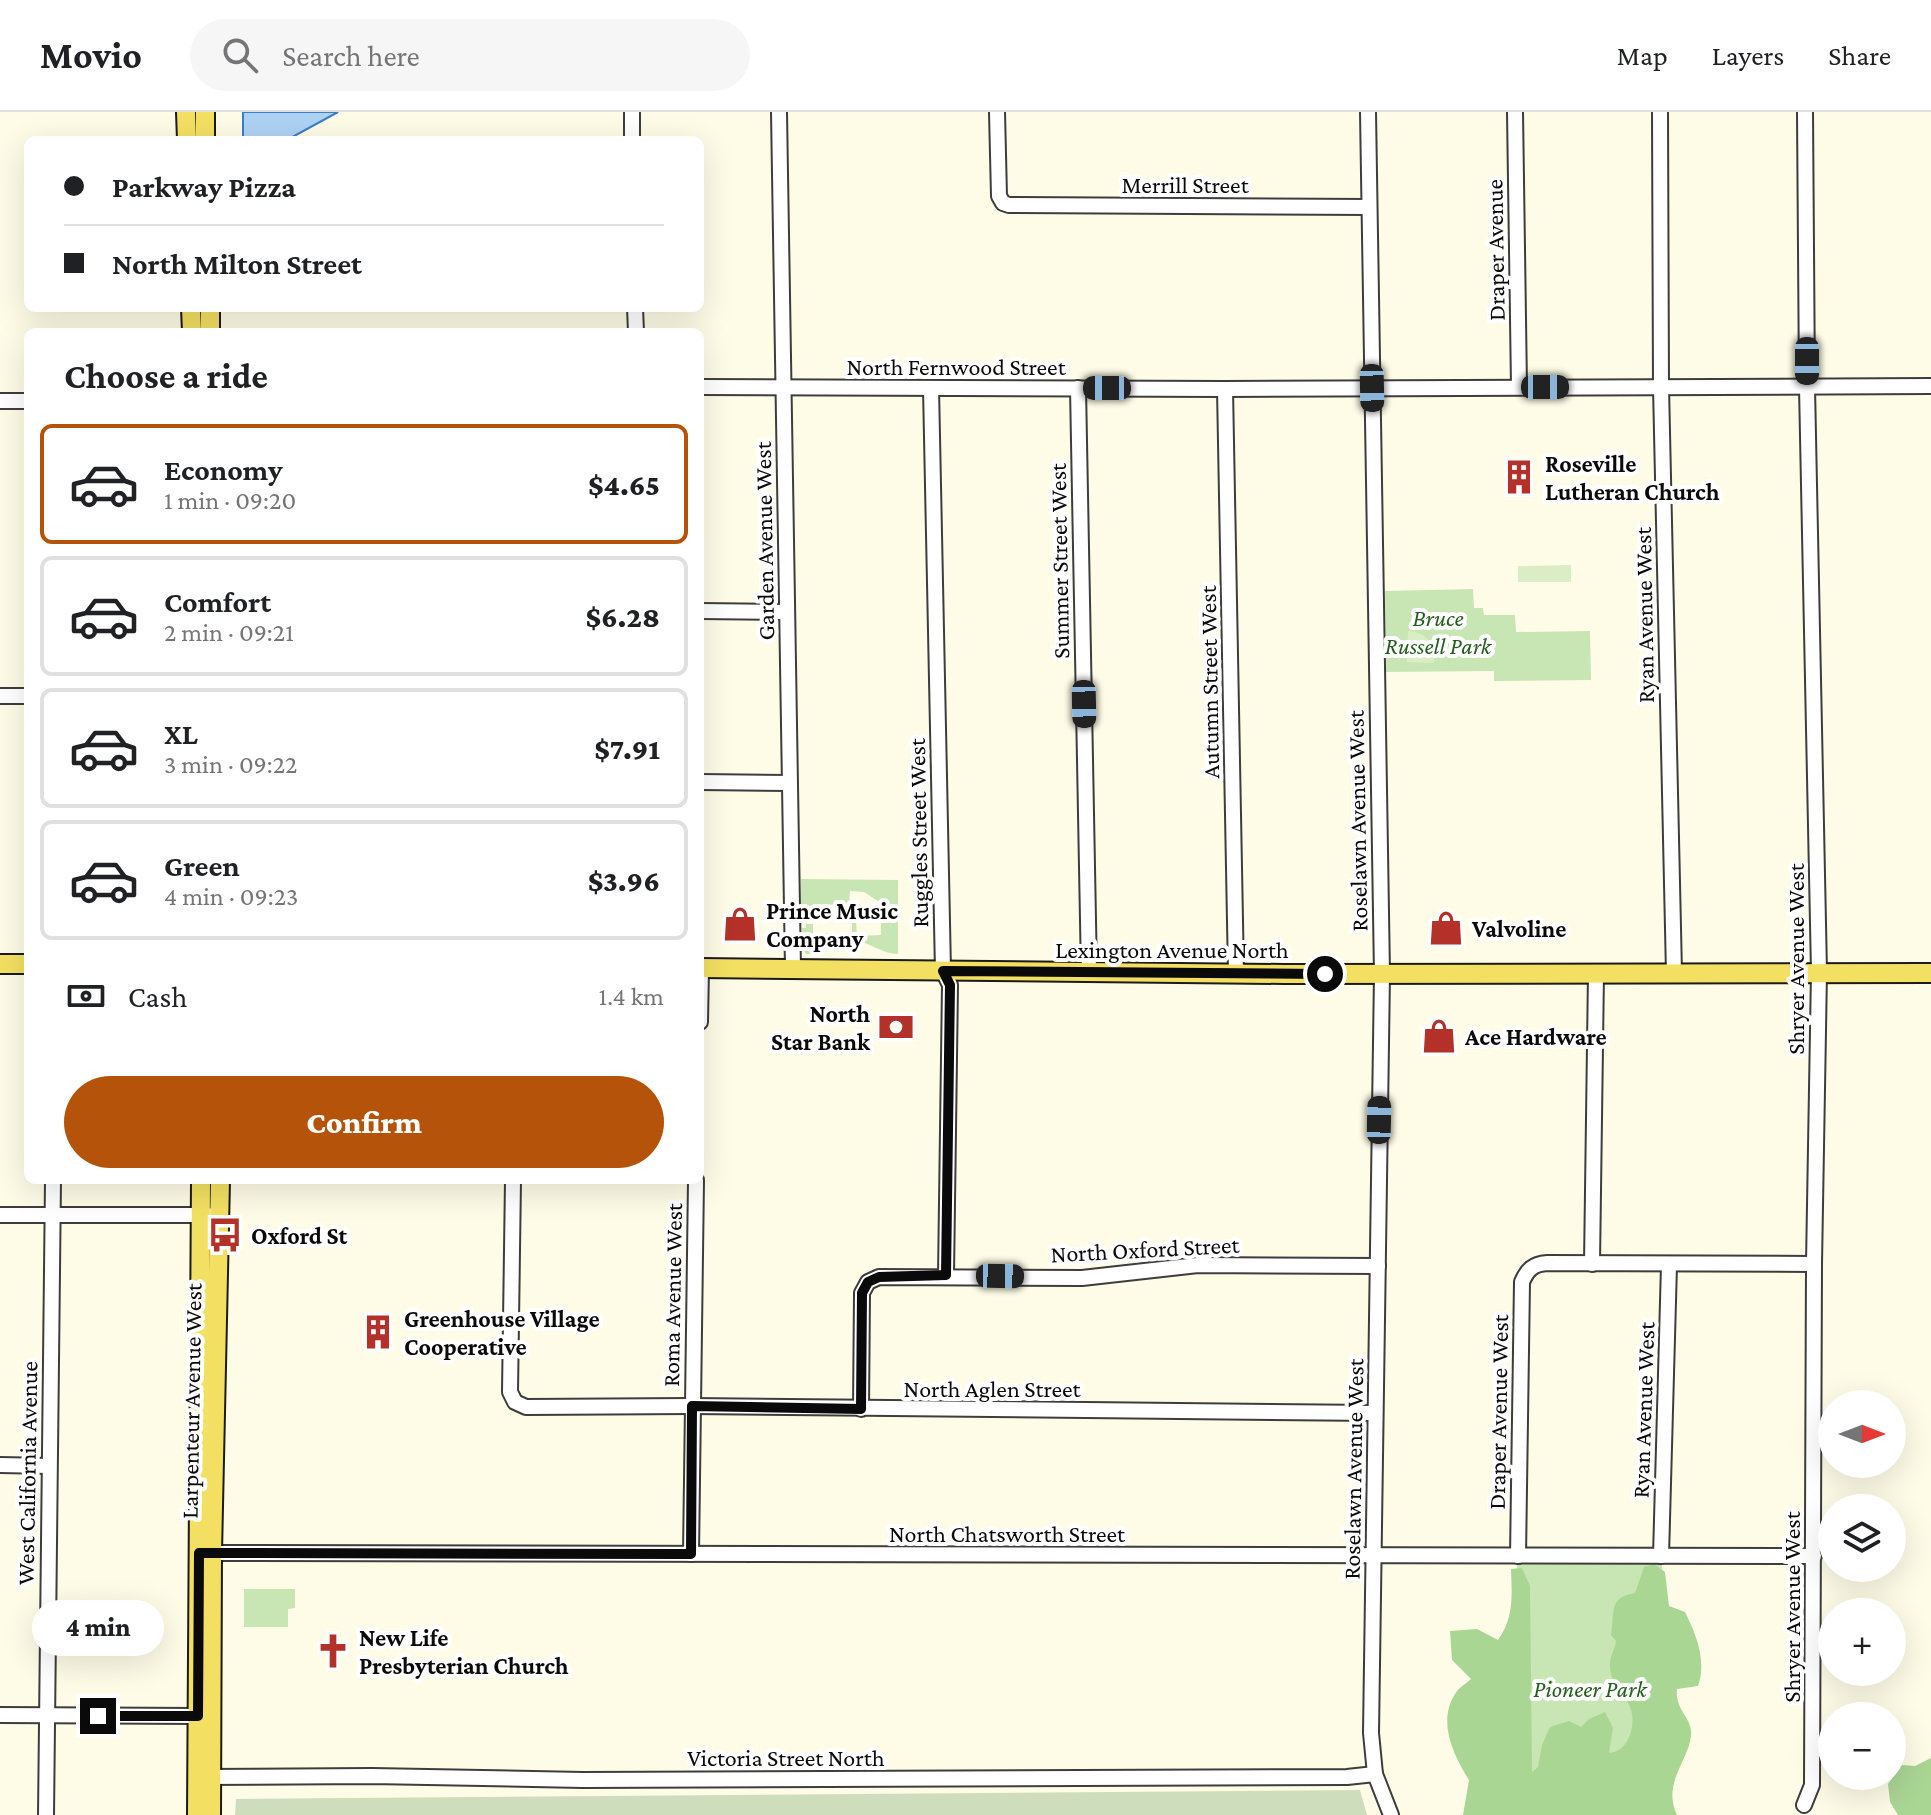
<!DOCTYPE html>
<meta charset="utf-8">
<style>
body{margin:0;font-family:"Crimson Pro",serif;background:#f6f6f6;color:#202124;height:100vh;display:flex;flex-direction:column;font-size:30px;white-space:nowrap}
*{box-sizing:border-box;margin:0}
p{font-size:26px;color:#757577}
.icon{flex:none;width:44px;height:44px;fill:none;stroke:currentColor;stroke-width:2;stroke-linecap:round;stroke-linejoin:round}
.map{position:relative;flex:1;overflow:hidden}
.panel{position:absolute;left:24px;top:216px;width:680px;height:856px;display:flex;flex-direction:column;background:#fff;border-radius:12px;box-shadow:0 8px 32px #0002}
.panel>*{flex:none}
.hud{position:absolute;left:24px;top:24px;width:680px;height:176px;border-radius:12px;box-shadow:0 8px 32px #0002;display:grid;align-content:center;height:176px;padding:0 40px;background:#fff}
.needle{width:52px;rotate:90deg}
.fabs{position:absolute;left:1818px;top:1278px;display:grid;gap:16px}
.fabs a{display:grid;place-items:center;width:88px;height:88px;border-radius:50%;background:#fff;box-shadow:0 8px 32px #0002;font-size:40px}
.end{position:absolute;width:36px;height:36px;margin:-18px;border:10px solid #0a0a0a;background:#fff;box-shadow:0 0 0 4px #fff}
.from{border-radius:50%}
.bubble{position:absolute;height:56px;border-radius:28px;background:#fff;box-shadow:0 8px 32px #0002;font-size:26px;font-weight:800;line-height:56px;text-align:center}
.car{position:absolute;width:24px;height:48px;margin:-24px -12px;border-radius:10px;box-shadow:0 0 6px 2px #0007;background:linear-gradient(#222 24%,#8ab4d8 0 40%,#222 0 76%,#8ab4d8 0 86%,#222 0)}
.hud b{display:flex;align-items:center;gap:28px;height:76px;font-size:30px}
.hud b+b{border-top:2px solid #e0e0e0}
.hud i{width:20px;height:20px;background:#202124}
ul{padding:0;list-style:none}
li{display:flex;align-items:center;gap:24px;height:120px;margin:0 16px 12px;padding:0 24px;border:4px solid #e0e0e0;border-radius:12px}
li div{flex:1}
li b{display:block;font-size:30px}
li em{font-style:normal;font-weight:800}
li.active{border-color:#b45309}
li>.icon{width:72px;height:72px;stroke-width:1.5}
h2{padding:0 40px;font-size:36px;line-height:96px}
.pay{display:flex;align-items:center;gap:20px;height:88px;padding:0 40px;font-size:30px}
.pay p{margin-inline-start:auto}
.cta{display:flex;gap:16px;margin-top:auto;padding:16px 40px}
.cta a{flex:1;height:92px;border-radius:48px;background:#b45309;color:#fff;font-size:32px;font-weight:800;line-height:92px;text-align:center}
header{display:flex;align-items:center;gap:48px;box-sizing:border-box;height:112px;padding:0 40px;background:#fff;border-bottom:2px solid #e0e0e0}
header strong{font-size:38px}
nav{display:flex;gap:44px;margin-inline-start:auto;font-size:28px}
.search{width:560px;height:72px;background:#f6f6f6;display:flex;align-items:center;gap:20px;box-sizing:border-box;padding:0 28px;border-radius:44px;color:#757577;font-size:30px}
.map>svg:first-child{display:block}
</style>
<header>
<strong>Movio</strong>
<div class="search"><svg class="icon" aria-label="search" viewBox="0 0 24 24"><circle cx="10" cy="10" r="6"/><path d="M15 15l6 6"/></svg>Search here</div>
<nav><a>Map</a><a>Layers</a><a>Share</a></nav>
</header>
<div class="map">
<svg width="1931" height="1703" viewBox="0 0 1931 1703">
<rect width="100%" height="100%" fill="#fefce7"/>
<!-- green -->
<g fill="#c8e6b4">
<polygon points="1473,477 1474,496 1483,496 1484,503 1515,503 1516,520 1590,519 1591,568 1494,569 1494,559 1386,560 1385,479"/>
<path d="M801,767L898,768V842C882,842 871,831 855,828L852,824V810L856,809L857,824L881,823V791L864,780L850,779L849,793L814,792L813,799H801Z"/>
<polygon points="806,812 813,812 813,821 850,821 848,826 822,836 816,842 806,842 803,837 802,816 806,816"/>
<polygon points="1662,1449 1663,1703 1518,1703 1517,1450"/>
<polygon points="244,1477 295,1477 295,1496 288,1497 288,1515 244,1515"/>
</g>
<!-- forest -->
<g fill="#aad694">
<path d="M1654,1452L1665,1460L1669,1494L1685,1500C1696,1522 1707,1549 1698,1574L1677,1577C1675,1600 1693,1605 1691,1624C1688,1650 1662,1671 1677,1703H1463L1469,1668C1453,1642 1436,1608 1457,1579C1460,1575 1467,1571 1471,1567L1452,1548L1450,1519L1477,1517L1498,1528C1514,1506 1512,1483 1511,1457L1522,1456L1530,1474L1532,1660L1538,1655L1542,1633L1550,1615L1569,1609L1581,1615L1589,1607L1605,1600L1613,1616L1609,1641C1629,1640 1637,1612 1630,1595C1624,1580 1610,1571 1610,1554C1609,1546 1615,1537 1616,1529L1611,1523C1615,1500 1608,1485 1635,1481L1644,1455Z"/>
<polygon points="1931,1646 1931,1703 1898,1703 1890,1690 1888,1672 1902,1653 1915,1654"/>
</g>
<!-- cemetery -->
<polygon fill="#ceddbb" points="1360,1678 1367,1703 235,1703 236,1687"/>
<!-- pitch -->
<g fill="#dbedc5">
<polygon points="1571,453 1571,470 1518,470 1518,454"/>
<path d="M1408,519C1428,521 1435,532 1434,551L1407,550Z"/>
</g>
<!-- water -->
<polygon fill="#aed2f3" stroke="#387fc7" stroke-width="2" points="243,0 338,0 287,28 243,28"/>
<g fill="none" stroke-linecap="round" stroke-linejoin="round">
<!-- minor casing -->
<g stroke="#3d3d3d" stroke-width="18">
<g id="minor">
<polyline points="632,0 632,28"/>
<polyline points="779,0 793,857"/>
<polyline points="997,0 999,84 1003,91 1009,93 1369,95"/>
<polyline points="1368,0 1382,862 1371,1621 1375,1662 1391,1703"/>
<polyline points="1515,0 1519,275"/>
<polyline points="1660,0 1661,275 1674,861"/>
<polyline points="635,196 636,220"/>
<polyline points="700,275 1225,277 1931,274"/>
<polyline points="931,276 943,859 950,873 946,1163"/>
<polyline points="1078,276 1089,861"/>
<polyline points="1225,277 1236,862"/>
<polyline points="0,289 28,289"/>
<polyline points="700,499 786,500"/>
<polyline points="0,584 28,584"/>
<polyline points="700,670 789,671"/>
<polyline points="700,910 701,856"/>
<polyline points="513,1068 510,1280 515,1290 526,1295 692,1294 1375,1301"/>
<polyline points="0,1103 208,1103"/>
<polyline points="1592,1152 1596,861"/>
<polyline points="861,1297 862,1181 868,1170 879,1165 1082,1166 1198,1153 1378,1154"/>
<polyline points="0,1353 49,1354"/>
<polyline points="204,1441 1814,1444"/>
<polyline points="691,1442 696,1068"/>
<path d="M1518,1444L1522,1170C1527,1158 1533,1152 1547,1151L1814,1152"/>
<polyline points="1661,1444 1669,1153"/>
<polyline points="0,1603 198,1604"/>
<polyline points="202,1665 372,1664 583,1668 1347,1665 1375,1662"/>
<polyline points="1804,1693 1812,1673 1814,1152 1819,860 1807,275 1805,0"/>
<polyline points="46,1703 53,1068"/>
</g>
</g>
<!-- major casing -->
<g stroke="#1b1b1b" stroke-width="22">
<g id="major">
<polyline points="186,0 187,28"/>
<polyline points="205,0 205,28"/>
<polyline points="191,196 192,220"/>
<polyline points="210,196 210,220"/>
<polyline points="0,852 28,852"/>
<polyline points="700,856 1284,862 1931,861"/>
<polyline points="197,1703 201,1068"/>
<polyline points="211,1703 212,1441 220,1068"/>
</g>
</g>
<!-- minor -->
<use href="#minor" stroke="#fff" stroke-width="14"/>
<!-- major -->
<use href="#major" stroke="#f3e062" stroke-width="18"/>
</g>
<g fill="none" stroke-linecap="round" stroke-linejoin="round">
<!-- route -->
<polyline stroke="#0a0a0a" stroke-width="10" points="98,1604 198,1604 199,1441 691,1442 692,1294 861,1297 862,1181 868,1170 879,1165 946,1163 950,873 943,859 1325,862"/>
</g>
<!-- icons -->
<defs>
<g id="building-bare" transform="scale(2.76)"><path d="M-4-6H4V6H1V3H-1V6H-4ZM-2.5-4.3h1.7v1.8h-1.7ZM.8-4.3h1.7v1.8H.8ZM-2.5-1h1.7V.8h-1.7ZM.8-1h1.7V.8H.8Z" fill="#b33129" stroke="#fff" stroke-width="2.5" paint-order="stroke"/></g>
<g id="shop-bare" transform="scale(2.76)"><path d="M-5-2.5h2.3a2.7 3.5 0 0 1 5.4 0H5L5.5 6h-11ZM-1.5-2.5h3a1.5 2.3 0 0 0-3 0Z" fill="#b33129" stroke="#fff" stroke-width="2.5" paint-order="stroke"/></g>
<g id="bank-bare" transform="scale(2.76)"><path d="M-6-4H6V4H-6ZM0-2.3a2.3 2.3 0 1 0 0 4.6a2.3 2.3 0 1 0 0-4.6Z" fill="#b33129" stroke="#fff" stroke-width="2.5" paint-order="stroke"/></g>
<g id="bus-bare" transform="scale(2.76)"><path d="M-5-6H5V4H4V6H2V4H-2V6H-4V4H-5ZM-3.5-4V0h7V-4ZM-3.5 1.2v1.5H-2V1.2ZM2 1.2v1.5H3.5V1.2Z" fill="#b33129" stroke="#fff" stroke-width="2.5" paint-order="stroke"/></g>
<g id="church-bare" transform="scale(2.76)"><path d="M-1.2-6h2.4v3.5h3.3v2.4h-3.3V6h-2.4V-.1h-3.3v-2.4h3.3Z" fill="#b33129" stroke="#fff" stroke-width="2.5" paint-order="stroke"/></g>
</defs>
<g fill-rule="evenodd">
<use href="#building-bare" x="1519" y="365"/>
<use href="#shop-bare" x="740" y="812"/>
<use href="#shop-bare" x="1446" y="816"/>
<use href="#bank-bare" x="896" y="915"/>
<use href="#shop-bare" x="1439" y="924"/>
<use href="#bus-bare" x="225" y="1123"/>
<use href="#building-bare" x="378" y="1220"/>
<use href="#church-bare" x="333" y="1539"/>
</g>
<g text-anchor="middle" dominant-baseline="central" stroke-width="8" stroke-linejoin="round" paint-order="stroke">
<!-- street labels -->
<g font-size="24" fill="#0a0a0a" stroke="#fff">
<text x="1185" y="72">Merrill Street</text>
<text transform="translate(1495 138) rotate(-91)">Draper Avenue</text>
<text x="956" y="254">North Fernwood Street</text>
<text transform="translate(764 429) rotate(-91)">Garden Avenue West</text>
<text transform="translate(1059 449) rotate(-91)">Summer Street West</text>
<text transform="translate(1644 503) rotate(-91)">Ryan Avenue West</text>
<text transform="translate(1209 570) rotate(-91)">Autumn Street West</text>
<text transform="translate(1357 709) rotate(-91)">Roselawn Avenue West</text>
<text transform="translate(918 721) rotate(-91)">Ruggles Street West</text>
<text x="1172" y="837">Lexington Avenue North</text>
<text transform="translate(1795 847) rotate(-90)">Shryer Avenue West</text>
<text transform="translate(1145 1137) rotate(-3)">North Oxford Street</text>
<text transform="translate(672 1183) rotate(-89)">Roma Avenue West</text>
<text x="992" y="1276">North Aglen Street</text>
<text transform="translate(191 1289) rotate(-89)">Larpenteur Avenue West</text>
<text transform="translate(1643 1298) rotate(-88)">Ryan Avenue West</text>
<text transform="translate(1498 1300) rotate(-89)">Draper Avenue West</text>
<text transform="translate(1353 1357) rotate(-89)">Roselawn Avenue West</text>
<text transform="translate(27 1361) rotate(-89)">West California Avenue</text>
<text x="1007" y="1421">North Chatsworth Street</text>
<text transform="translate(1791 1495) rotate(-90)">Shryer Avenue West</text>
<text x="786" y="1645">Victoria Street North</text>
</g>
<!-- poi labels -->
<g font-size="24" font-weight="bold" fill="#0a0a0a" stroke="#fff" text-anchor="start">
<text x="1545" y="351">Roseville<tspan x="1545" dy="28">Lutheran Church</tspan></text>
<text x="766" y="798">Prince Music<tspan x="766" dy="28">Company</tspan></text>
<text x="1472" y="816">Valvoline</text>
<text x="870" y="901" text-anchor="end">North<tspan x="870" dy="28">Star Bank</tspan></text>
<text x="1465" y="924">Ace Hardware</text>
<text x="251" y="1123">Oxford St</text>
<text x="404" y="1206">Greenhouse Village<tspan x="404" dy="28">Cooperative</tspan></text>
<text x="359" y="1525">New Life<tspan x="359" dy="28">Presbyterian Church</tspan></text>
</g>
<!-- park labels -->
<g font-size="24" font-style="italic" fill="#245d1e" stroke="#fff">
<text x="1438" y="505">Bruce<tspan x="1438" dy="28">Russell Park</tspan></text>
<text x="1590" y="1576">Pioneer Park</text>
</g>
</g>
</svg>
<div class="fabs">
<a><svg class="needle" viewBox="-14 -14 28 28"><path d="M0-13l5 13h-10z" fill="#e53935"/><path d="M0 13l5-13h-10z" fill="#757577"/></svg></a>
<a><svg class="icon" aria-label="layers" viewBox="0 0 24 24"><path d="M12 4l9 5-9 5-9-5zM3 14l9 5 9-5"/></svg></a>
<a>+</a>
<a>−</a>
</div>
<i class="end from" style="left:1325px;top:862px"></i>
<i class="end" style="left:98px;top:1604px"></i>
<div class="bubble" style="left:32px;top:1488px;width:132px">4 min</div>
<i class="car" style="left:1807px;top:249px;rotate:180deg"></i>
<i class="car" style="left:1545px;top:275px;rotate:90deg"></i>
<i class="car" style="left:1107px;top:276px;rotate:270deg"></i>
<i class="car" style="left:1372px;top:276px;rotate:179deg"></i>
<i class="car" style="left:1084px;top:592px;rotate:179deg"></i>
<i class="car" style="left:1379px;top:1008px;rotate:1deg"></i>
<i class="car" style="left:1000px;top:1164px;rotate:91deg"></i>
<div class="hud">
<b><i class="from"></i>Parkway Pizza</b>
<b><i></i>North Milton Street</b>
</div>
<section class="panel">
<h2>Choose a ride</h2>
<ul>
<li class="active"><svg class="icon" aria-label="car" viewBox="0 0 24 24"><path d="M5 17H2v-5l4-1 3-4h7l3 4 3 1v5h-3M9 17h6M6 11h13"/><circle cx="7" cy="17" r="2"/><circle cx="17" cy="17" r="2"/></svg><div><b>Economy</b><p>1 min · 09:20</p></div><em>$4.65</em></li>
<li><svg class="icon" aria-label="car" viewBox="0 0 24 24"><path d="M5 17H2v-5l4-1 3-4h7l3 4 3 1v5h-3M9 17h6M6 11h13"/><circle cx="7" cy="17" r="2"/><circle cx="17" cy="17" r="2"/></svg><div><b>Comfort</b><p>2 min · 09:21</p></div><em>$6.28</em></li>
<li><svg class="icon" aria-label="car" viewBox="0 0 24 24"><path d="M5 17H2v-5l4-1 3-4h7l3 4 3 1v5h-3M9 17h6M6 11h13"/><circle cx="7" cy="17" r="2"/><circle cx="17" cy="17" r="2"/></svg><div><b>XL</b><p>3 min · 09:22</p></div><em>$7.91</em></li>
<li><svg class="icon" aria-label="car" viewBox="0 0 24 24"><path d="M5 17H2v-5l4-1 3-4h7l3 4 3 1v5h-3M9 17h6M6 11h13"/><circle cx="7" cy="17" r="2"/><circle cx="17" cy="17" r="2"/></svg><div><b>Green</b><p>4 min · 09:23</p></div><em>$3.96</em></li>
</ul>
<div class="pay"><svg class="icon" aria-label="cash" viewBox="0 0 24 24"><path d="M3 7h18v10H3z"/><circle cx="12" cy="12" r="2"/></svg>Cash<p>1.4 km</p></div>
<div class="cta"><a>Confirm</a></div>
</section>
</div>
